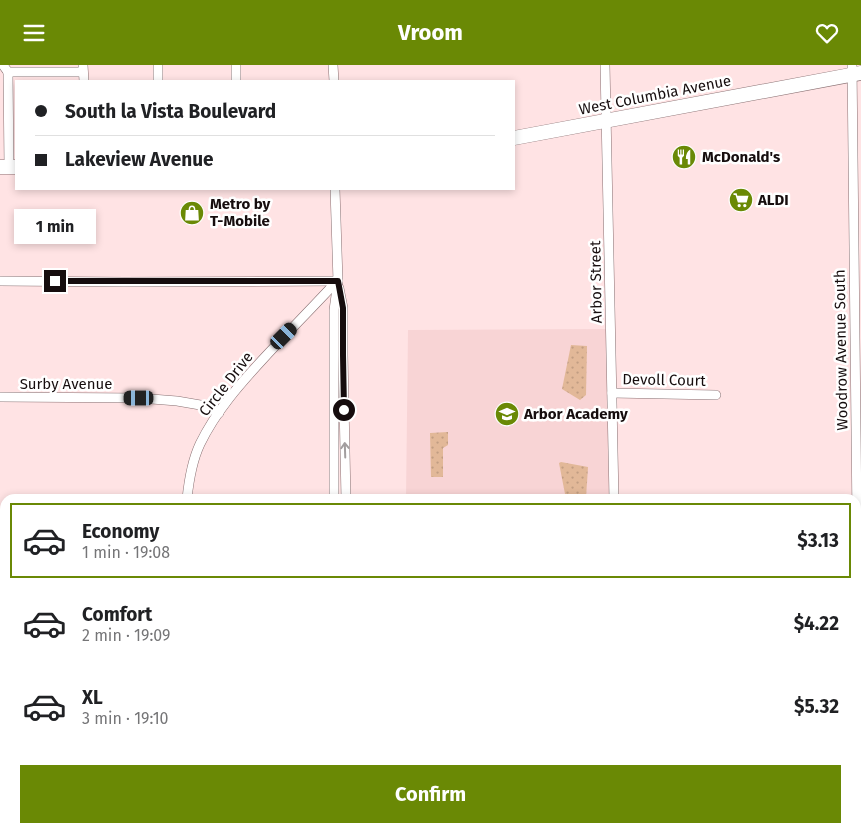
<!DOCTYPE html>
<meta charset="utf-8">
<style>
body{margin:0;font-family:"Fira Sans",sans-serif;background:#f6f6f6;color:#202124;height:100vh;display:flex;flex-direction:column;font-size:19px;white-space:nowrap}
*{box-sizing:border-box;margin:0}
p{font-size:16px;color:#757577}
.icon{flex:none;width:28px;height:28px;fill:none;stroke:currentColor;stroke-width:2;stroke-linecap:round;stroke-linejoin:round}
.map{position:relative;flex:1;overflow:hidden}
.sheet{position:absolute;left:0px;top:429px;width:861px;height:339px;display:flex;flex-direction:column;background:#fff;border-radius:15px 15px 0 0;box-shadow:0 2px 8px #0003}
.sheet>*{flex:none}
.banner{position:absolute;left:15px;top:15px;width:500px;height:110px;border-radius:0px;box-shadow:0 2px 8px #0003;display:grid;align-content:center;height:110px;padding:0 20px;background:#fff}
.end{position:absolute;width:22px;height:22px;margin:-11px;border:6px solid #160d0e;background:#fff;box-shadow:0 0 0 2px #fff}
.from{border-radius:50%}
.bubble{position:absolute;height:35px;border-radius:0px;background:#fff;box-shadow:0 2px 8px #0003;font-size:16px;font-weight:700;line-height:35px;text-align:center}
.car{position:absolute;width:15px;height:30px;margin:-15px -8px;border-radius:6px;box-shadow:0 0 4px 1px #0007;background:linear-gradient(#222 24%,#8ab4d8 0 40%,#222 0 76%,#8ab4d8 0 86%,#222 0)}
.banner b{display:flex;align-items:center;gap:18px;height:48px;font-size:19px}
.banner b+b{border-top:1px solid #e0e0e0}
.banner i{width:12px;height:12px;background:#202124}
ul{padding:9px 0 0;list-style:none}
li{display:flex;align-items:center;gap:15px;height:75px;margin:0 10px 8px;padding:0 10px;border:2px solid transparent;border-radius:0px}
li div{flex:1}
li b{display:block;font-size:19px}
li em{font-style:normal;font-weight:700}
li.on{border-color:#6a8905}
li>.icon{width:45px;height:45px;stroke-width:1.5}
.cta{display:flex;gap:10px;margin-top:auto;padding:10px 20px}
.cta a{flex:1;height:58px;border-radius:0px;background:#6a8905;color:#fff;font-size:20px;font-weight:700;line-height:58px;text-align:center}
header{display:flex;justify-content:space-between;align-items:center;height:65px;padding:0 20px;background:#6a8905;color:#fff;font-size:22px;font-weight:700}
.map>svg:first-child{display:block}
</style>
<header><svg class="icon" aria-label="menu" viewBox="0 0 24 24"><path d="M4 6h16M4 12h16M4 18h16"/></svg>Vroom<svg class="icon" aria-label="heart" viewBox="0 0 24 24"><path d="M12 20l-8-8c-3-5 5-10 8-4 3-6 11-1 8 4z"/></svg></header>
<div class="map">
<svg width="861" height="767" viewBox="0 0 861 767">
<defs>
<pattern id="park-dots" width="8" height="8" patternUnits="userSpaceOnUse" patternTransform="scale(1.25)"><rect width="8" height="8" fill="#e2b898"/><path d="M2 2h.1M6 6h.1" fill="none" stroke="#c19d82" stroke-width="1.8" stroke-linecap="round"/></pattern>
</defs>
<rect width="100%" height="100%" fill="#ffe3e4"/>
<!-- built -->
<polygon fill="#f8d4d5" points="607,264 609,434 406,434 408,265"/>
<!-- grass -->
<polygon fill="#e2b898" points="411,763 411,762 491,763 491,767 411,767"/>
<!-- park -->
<g fill="url(#park-dots)">
<polygon points="571,280 587,281 586,330 580,335 562,324"/>
<polygon points="448,367 448,380 443,383 443,412 431,412 430,368"/>
<polygon points="561,397 588,402 586,433 566,434 559,398"/>
</g>
<g fill="none" stroke-linecap="round" stroke-linejoin="round">
<!-- minor casing -->
<g stroke="#897072" stroke-width="10">
<g id="minor">
<polyline points="3,0 8,7 83,7"/>
<polyline points="83,0 84,16"/>
<polyline points="158,0 158,16"/>
<polyline points="236,0 236,16"/>
<polyline points="333,0 334,16"/>
<polyline points="605,0 614,434"/>
<polyline points="852,0 857,454 861,570"/>
<polyline points="8,7 9,102"/>
<polyline points="0,216 124,217 338,216"/>
<polyline points="339,223 343,243 343,290 346,434"/>
<polyline points="612,328 716,330"/>
<polyline points="0,332 139,333 177,336 206,341 219,348"/>
<path d="M187,434C189,414 192,396 200,379C216,346 240,319 264,293C288,267 313,242 337,216"/>
<polyline points="334,434 334,245 338,216 335,124"/>
<polyline points="0,449 5,449"/>
<polyline points="0,566 5,566"/>
<polyline points="0,688 5,688"/>
<polyline points="856,742 861,742"/>
<polyline points="339,762 339,767"/>
<polyline points="351,762 351,767"/>
<polyline points="618,762 618,767"/>
</g>
</g>
<!-- primary casing -->
<g stroke="#897072" stroke-width="15">
<g id="primary">
<polyline points="514,73 861,8"/>
<polyline points="0,102 16,102"/>
</g>
</g>
<!-- minor -->
<use href="#minor" stroke="#fff" stroke-width="9"/>
<!-- primary -->
<use href="#primary" stroke="#fff" stroke-width="14"/>
</g>
<!-- one-way arrows -->
<defs><path id="oneway-shaft" d="M-6 0H5M1.5-3L5.5 0L1.5 3" fill="none" stroke-width="1.6" stroke-linecap="round" stroke-linejoin="round" transform="scale(1.25)"/></defs>
<use stroke="#a29e9f" href="#oneway-shaft" transform="translate(345 385) rotate(-92)"/>
<g fill="none" stroke-linecap="round" stroke-linejoin="round">
<!-- route -->
<polyline stroke="#160d0e" stroke-width="6" points="55,216 338,216 343,243 343,290 344,345"/>
</g>
<!-- icons -->
<defs>
<g id="restaurant-disc" transform="scale(1.25)"><circle r="9.5" fill="#6a8905" stroke="#fff"/><path d="M-5-6h1v4h1v-4h1v4h1v-4h1v5L-1.5 .5V6h-2V.5L-5-1ZM5-6V6H3V1.5H1.5Q1.5-4 5-6Z" fill="#fff"/></g>
<g id="supermarket-disc" transform="scale(1.25)"><circle r="9.5" fill="#6a8905" stroke="#fff"/><path d="M-6-5.5h2.5l.6 2H6L4.5 2H-2.5L-4.4-4H-6ZM-1.5 3.2a1.3 1.3 0 1 0 .1 0ZM3 3.2a1.3 1.3 0 1 0 .1 0Z" fill="#fff"/></g>
<g id="shop-disc" transform="scale(1.25)"><circle r="9.5" fill="#6a8905" stroke="#fff"/><path d="M-5-2.5h2.3a2.7 3.5 0 0 1 5.4 0H5L5.5 6h-11ZM-1.5-2.5h3a1.5 2.3 0 0 0-3 0Z" fill="#fff"/></g>
<g id="school-disc" transform="scale(1.25)"><circle r="9.5" fill="#6a8905" stroke="#fff"/><path d="M0-5L7-2L0 1L-7-2ZM-4 1L0 2.5L4 1V4Q0 6-4 4Z" fill="#fff"/></g>
</defs>
<g fill-rule="evenodd">
<use href="#restaurant-disc" x="684" y="92"/>
<use href="#supermarket-disc" x="741" y="135"/>
<use href="#shop-disc" x="192" y="148"/>
<use href="#school-disc" x="507" y="349"/>
</g>
<g text-anchor="middle" dominant-baseline="central" stroke-width="5" stroke-linejoin="round" paint-order="stroke">
<!-- street labels -->
<g font-size="15" fill="#160d0e" stroke="#fff">
<text transform="translate(655 30) rotate(-11)">West Columbia Avenue</text>
<text transform="translate(596 217) rotate(-91)">Arbor Street</text>
<text transform="translate(841 285) rotate(-91)">Woodrow Avenue South</text>
<text transform="translate(664 315) rotate(1)">Devoll Court</text>
<text x="66" y="319">Surby Avenue</text>
<text transform="translate(226 319) rotate(-52)">Circle Drive</text>
</g>
<!-- poi labels -->
<g font-size="15" font-weight="bold" fill="#160d0e" stroke="#fff" text-anchor="start">
<text x="702" y="92">McDonald's</text>
<text x="758" y="135">ALDI</text>
<text x="210" y="139">Metro by<tspan x="210" dy="17">T-Mobile</tspan></text>
<text x="524" y="349">Arbor Academy</text>
</g>
</g>
</svg>
<i class="end from" style="left:344px;top:345px"></i>
<i class="end" style="left:55px;top:216px"></i>
<div class="bubble" style="left:14px;top:144px;width:82px">1 min</div>
<i class="car" style="left:284px;top:271px;rotate:45deg"></i>
<i class="car" style="left:139px;top:333px;rotate:270deg"></i>
<div class="banner">
<b><i class="from"></i>South la Vista Boulevard</b>
<b><i></i>Lakeview Avenue</b>
</div>
<section class="sheet">
<ul>
<li class="on"><svg class="icon" aria-label="car" viewBox="0 0 24 24"><path d="M5 17H2v-5l4-1 3-4h7l3 4 3 1v5h-3M9 17h6M6 11h13"/><circle cx="7" cy="17" r="2"/><circle cx="17" cy="17" r="2"/></svg><div><b>Economy</b><p>1 min · 19:08</p></div><em>$3.13</em></li>
<li><svg class="icon" aria-label="car" viewBox="0 0 24 24"><path d="M5 17H2v-5l4-1 3-4h7l3 4 3 1v5h-3M9 17h6M6 11h13"/><circle cx="7" cy="17" r="2"/><circle cx="17" cy="17" r="2"/></svg><div><b>Comfort</b><p>2 min · 19:09</p></div><em>$4.22</em></li>
<li><svg class="icon" aria-label="car" viewBox="0 0 24 24"><path d="M5 17H2v-5l4-1 3-4h7l3 4 3 1v5h-3M9 17h6M6 11h13"/><circle cx="7" cy="17" r="2"/><circle cx="17" cy="17" r="2"/></svg><div><b>XL</b><p>3 min · 19:10</p></div><em>$5.32</em></li>
</ul>
<div class="cta"><a>Confirm</a></div>
</section>
</div>
